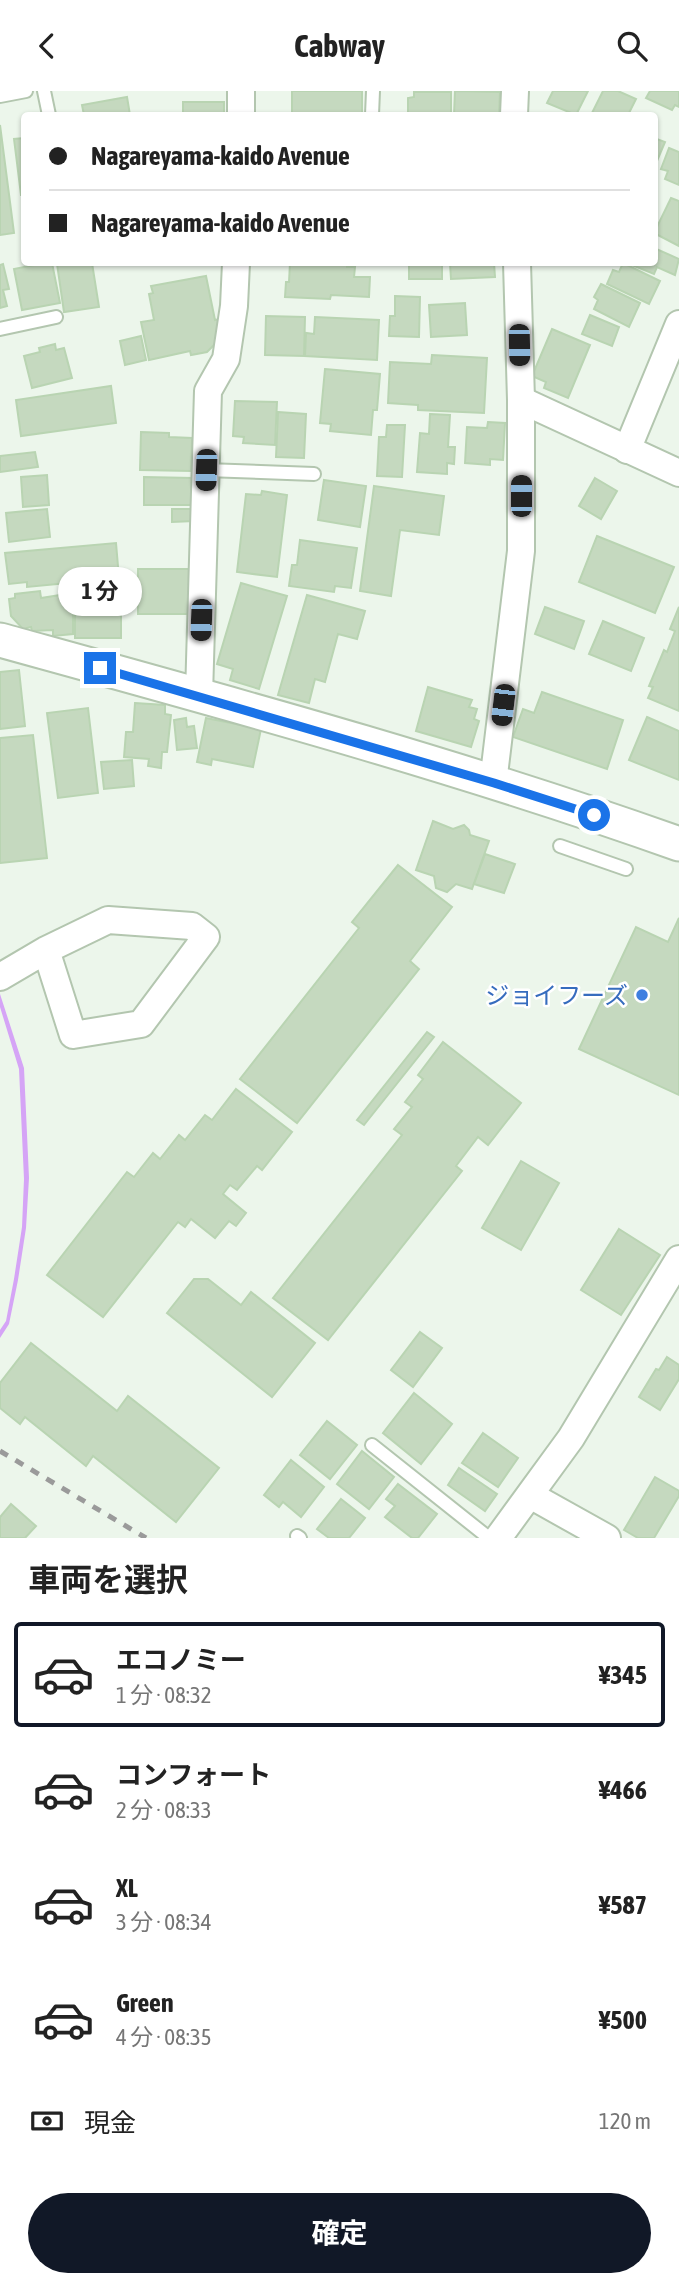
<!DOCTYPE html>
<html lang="ja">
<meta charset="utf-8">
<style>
body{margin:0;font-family:"Asap Condensed","Noto Sans JP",sans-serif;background:#f2f2f2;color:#222;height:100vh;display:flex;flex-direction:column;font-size:26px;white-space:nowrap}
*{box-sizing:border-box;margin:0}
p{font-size:23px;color:#767676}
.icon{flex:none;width:38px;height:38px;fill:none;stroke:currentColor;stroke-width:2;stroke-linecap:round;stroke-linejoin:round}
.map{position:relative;height:1447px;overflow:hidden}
.side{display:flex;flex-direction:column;background:#fff;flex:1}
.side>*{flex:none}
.guide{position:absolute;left:21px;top:21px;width:637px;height:154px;border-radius:7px;box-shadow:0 2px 5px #0004;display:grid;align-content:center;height:154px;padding:0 28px;background:#fff}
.end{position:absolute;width:32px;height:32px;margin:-16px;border:9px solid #1a73e8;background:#fff;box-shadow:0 0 0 4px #fff}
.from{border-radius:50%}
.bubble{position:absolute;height:49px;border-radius:24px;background:#fff;box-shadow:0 2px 5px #0004;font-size:23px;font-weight:700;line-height:49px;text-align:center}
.car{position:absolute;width:21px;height:42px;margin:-21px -10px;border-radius:9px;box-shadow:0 0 5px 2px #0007;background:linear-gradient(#222 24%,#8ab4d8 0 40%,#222 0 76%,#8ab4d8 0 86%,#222 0)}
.guide b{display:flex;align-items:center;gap:24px;height:66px;font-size:26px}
.guide b+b{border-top:2px solid #e0e0e0}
.guide i{width:18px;height:18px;background:#222}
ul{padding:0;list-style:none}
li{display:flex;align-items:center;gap:21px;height:105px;margin:0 14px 10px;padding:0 14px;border:4px solid transparent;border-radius:7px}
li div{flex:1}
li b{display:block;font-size:26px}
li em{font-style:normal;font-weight:700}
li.on{border-color:#111827}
li>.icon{width:63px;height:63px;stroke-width:1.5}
h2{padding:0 28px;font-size:32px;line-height:84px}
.pay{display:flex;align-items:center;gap:18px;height:77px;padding:0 28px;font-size:26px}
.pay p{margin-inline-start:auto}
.primary-button{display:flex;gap:14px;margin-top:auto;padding:14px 28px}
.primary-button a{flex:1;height:80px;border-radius:42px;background:#111827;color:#fff;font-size:28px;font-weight:700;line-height:80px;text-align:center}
header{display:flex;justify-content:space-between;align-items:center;height:91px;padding:0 28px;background:#fff;font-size:32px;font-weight:700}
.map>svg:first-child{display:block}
</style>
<header><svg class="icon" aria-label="back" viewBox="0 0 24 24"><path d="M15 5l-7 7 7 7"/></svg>Cabway<svg class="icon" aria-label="search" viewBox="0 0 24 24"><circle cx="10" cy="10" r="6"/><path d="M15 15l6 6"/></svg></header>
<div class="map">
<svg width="679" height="1447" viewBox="0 0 679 1447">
<rect width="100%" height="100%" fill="#ecf6eb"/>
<!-- water -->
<polygon fill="#d5a4f6" points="0,903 24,977 29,1087 26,1137 18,1189 9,1233 0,1247 0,1239 6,1230 14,1188 22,1136 24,1088 19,978 0,916"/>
<!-- building -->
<g fill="#c5d9bf" stroke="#b9d4b2" stroke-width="2">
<rect x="292" y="0" width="70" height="24"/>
<polygon points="455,0 500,1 499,24 454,24"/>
<polygon points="553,0 588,0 576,24 547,12"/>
<polygon points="603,0 618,0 636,8 628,24 591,24"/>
<polygon points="650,0 679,0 679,16 675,14 672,19 646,7"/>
<polygon points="414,1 451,1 451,24 408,24 408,7 414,6"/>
<polygon points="127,6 130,24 84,24 82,14"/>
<rect x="183" y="11" width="41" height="13"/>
<polygon points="0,34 14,142 0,144"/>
<polygon points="24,47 24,104 21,104 14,48"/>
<polygon points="654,47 665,51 654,77"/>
<polygon points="669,57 679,61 679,94 665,88 668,80 661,78"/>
<polygon points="671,107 679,110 679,155 654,142"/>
<polygon points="654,157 679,168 675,184 657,176 654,183 627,172 654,172"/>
<polygon points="44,172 52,172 60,212 22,219 14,178"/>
<polygon points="70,172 92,172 99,216 64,221 57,173"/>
<polygon points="290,172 347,172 347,176 355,176 354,186 370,186 369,206 331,204 330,208 285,206 286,191 289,191"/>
<rect x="409" y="172" width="33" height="16"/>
<polygon points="450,172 494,172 495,186 451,188"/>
<polygon points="623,172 660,190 649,213 607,193 613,179 619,181"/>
<polygon points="3,173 9,198 3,199 7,215 0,217 0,174"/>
<polygon points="206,185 215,229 221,228 217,251 207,261 191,264 190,260 149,269 141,231 154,229 149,203 153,202 151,195"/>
<polygon points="601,193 640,212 629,236 594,218 598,209 594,206"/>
<polygon points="395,205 420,206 419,246 389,245 390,225 395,225"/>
<polygon points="465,212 467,244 431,246 429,214"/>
<polygon points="590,224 619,236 612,255 582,243"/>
<polygon points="266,225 305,226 304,265 265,264"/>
<polygon points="315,226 379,229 377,269 305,265 306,242 314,243"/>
<polygon points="552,238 590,254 568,307 544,297 546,291 532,285"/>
<polygon points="141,245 146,269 125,274 120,250"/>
<polygon points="55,253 56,259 64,257 72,287 32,297 24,265 40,261 39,257"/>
<polygon points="432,264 487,267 484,322 418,319 418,314 388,312 390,271 431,273"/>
<polygon points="325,278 380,283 377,319 373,319 371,344 330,340 331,333 320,332"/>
<polygon points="111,295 116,332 21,345 16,309"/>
<polygon points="235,310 277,311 275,354 243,352 244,346 233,345"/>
<polygon points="278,321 306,323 304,367 276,366"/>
<polygon points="430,323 450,324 448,356 455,356 454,373 447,372 447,383 417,381 420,342 429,343"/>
<polygon points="488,331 505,332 503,369 490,368 490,374 465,372 467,336 487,337"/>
<polygon points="387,334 405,334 402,386 377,385 379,346 386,346"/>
<polygon points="141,341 169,342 169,346 192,347 191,380 140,379"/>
<polygon points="35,361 38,376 0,381 0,365"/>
<polygon points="47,384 49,414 23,416 21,386"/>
<polygon points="144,386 193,387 193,414 144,414"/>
<polygon points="595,387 617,400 601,428 579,415"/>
<polygon points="324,389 366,395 360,436 318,429"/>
<polygon points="374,395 444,405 439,444 400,439 391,505 360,500"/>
<polygon points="262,400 287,404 277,486 237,481 246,403 261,404"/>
<polygon points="47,418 50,446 9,451 6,422"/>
<polygon points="172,418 193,418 194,430 172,431"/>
<polygon points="597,445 674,476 655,522 579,491"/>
<polygon points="300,449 357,457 351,497 335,495 334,501 289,495 292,474 297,474"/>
<polygon points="116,452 119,487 27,496 27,491 9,493 5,462"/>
<polygon points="138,478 189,478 190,523 138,523"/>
<polygon points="241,492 287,505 259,598 230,589 233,578 217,573"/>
<polygon points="75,498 121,499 121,547 75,547"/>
<polygon points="40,500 41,507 73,502 73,543 53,545 53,539 32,540 31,536 23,538 11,525 9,508 15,507 15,503"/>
<polygon points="307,504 365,520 357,548 338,543 325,591 315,588 309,612 278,604"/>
<polygon points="545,516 584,530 574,558 535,543"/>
<polygon points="679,516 679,620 648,607 653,596 649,595 664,559 667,561 675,540 670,538"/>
<polygon points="603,530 644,547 631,580 589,563"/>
<polygon points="19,579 25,635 0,638 0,581"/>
<polygon points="428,596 472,609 469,616 477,618 474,628 479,630 471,656 416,640"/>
<polygon points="542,601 623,629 607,678 513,646 523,618 534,622"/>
<polygon points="135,612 165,614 165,623 171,624 167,661 162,661 161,677 148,675 149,668 124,666 126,641 133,641"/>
<polygon points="88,617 98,702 58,707 47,622"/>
<polygon points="647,626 679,640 679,689 629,669"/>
<polygon points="186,627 187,636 194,635 197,657 177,659 174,629"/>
<polygon points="206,627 261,638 253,676 212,668 211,674 197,671"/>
<polygon points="33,644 47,767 0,772 0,647"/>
<polygon points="132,669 134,695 104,698 101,671"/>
<polygon points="433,730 453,738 464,734 469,739 470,744 489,750 472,798 456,793 447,801 436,797 434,785 416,779"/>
<polygon points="485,763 515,773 504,802 474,793"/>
<polygon points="398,774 452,816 410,870 419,878 297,1032 240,988 359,837 352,831"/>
<polygon points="679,827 679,1004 579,958 636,836 668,851"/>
<polygon points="427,941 434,946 364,1034 357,1029"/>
<polygon points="443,951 521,1012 488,1054 478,1046 456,1075 462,1080 328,1249 273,1207 402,1044 394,1038 412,1016 405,1011 423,988 418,984"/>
<polygon points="236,998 292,1041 262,1079 257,1075 237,1099 230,1094 223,1103 246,1122 236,1135 229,1130 215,1147 191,1128 185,1136 178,1131 103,1226 47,1184 127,1081 134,1086 153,1062 160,1068 179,1044 185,1049 205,1024 212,1029"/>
<polygon points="521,1070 559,1092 521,1159 482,1137"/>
<polygon points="619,1138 660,1164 621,1224 581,1199"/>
<polygon points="194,1188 208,1188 241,1214 251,1201 315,1252 272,1306 167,1222"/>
<polygon points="420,1241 442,1257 413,1296 391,1279"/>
<polygon points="31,1252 117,1320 128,1305 219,1377 176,1431 93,1365 86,1375 25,1326 20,1333 0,1317 0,1292"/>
<polygon points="667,1266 679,1274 679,1288 660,1319 639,1306 656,1278 659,1279"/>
<polygon points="414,1302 452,1333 421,1373 383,1342"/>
<polygon points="327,1330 357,1354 330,1388 300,1364"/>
<polygon points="483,1342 518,1367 498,1396 462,1372"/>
<polygon points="362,1360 394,1386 369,1418 337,1393"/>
<polygon points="291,1369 324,1396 301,1426 283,1411 279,1416 264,1404"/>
<polygon points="459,1377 497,1403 485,1420 448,1394"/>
<polygon points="655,1386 679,1400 679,1405 654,1447 638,1447 624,1439"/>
<polygon points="398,1393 437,1423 418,1447 412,1447 385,1426 395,1415 386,1408"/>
<polygon points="341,1408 365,1427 349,1447 329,1447 317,1438"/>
<polygon points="11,1413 36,1435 25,1447 0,1447 0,1426"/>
</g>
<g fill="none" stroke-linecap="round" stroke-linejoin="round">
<!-- service casing -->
<g stroke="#b3c6af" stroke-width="16">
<g id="service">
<polyline points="44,0 49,24"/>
<polyline points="0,5 26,0"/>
<polyline points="372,24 373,0"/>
<polyline points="0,238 56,226"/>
<polyline points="206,379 314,383"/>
<polyline points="560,755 626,778"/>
<polyline points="372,1354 489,1447"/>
<polyline points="297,1445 300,1447"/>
</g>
</g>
<!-- minor casing -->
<g stroke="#b3c6af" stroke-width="30">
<g id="minor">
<polyline points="241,0 241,24"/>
<polyline points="514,24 515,0"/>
<polyline points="521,309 679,382"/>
<polyline points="627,359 679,233"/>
<polyline points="199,604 208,300 226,268 234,215 236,172"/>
<polyline points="493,692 521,460 521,309 517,172"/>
<polyline points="0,886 46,859 108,829 192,835 206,846 141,933 73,944 46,859"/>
<polyline points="530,1404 607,1447"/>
<polyline points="498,1447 571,1347 679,1168"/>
</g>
</g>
<!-- tertiary casing -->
<g stroke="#b3c6af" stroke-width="37">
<path id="tertiary" d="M0,549C228,612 457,674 679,753"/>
</g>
<!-- service -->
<use href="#service" stroke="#fff" stroke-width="12"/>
<!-- minor -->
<use href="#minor" stroke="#fff" stroke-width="26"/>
<!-- tertiary -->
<use href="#tertiary" stroke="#fff" stroke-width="33"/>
<!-- rail -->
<polyline stroke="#9a9a9a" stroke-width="5" stroke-dasharray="9 9" stroke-linecap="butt" points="0,1360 146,1447"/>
</g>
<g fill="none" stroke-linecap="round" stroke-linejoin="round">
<!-- route -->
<polyline stroke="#1a73e8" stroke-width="9" points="100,577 494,692 594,724"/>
</g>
<!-- markers -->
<circle fill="#3f7fe0" stroke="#fff" stroke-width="2.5" cx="642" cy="904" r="7"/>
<g text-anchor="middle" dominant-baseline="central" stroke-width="5" stroke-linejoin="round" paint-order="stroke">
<!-- shop labels -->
<g font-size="24" fill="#366cbe" stroke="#fff" text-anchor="end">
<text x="628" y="904">ジョイフーズ</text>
</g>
</g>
</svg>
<i class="end from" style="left:594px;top:724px"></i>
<i class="end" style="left:100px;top:577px"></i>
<div class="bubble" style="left:58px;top:476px;width:84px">1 分</div>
<i class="car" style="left:519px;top:254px;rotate:179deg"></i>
<i class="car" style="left:206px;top:379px;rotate:182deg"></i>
<i class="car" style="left:521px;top:405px;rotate:0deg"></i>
<i class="car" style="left:201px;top:529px;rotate:182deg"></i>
<i class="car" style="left:503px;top:614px;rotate:187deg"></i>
<div class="guide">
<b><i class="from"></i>Nagareyama-kaido Avenue</b>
<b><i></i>Nagareyama-kaido Avenue</b>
</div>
</div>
<section class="side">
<h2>車両を選択</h2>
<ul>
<li class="on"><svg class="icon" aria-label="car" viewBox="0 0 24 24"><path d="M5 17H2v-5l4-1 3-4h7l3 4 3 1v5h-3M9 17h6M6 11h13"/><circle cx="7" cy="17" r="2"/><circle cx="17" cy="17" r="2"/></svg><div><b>エコノミー</b><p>1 分 · 08:32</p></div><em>¥345</em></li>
<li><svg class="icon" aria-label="car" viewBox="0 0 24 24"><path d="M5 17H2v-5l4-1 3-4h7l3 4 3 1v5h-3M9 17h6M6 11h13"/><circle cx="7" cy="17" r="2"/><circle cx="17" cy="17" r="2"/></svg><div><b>コンフォート</b><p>2 分 · 08:33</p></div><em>¥466</em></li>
<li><svg class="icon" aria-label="car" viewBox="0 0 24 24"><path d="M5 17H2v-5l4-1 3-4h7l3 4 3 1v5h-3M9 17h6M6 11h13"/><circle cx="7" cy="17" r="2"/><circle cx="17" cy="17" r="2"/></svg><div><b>XL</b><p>3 分 · 08:34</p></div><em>¥587</em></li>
<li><svg class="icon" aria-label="car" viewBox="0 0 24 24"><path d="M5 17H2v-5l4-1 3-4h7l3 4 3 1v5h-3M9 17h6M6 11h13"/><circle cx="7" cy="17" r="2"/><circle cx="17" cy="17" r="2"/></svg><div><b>Green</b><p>4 分 · 08:35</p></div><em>¥500</em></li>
</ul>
<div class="pay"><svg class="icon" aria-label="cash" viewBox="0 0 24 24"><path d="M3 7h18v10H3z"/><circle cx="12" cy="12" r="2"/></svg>現金<p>120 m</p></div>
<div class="primary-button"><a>確定</a></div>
</section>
